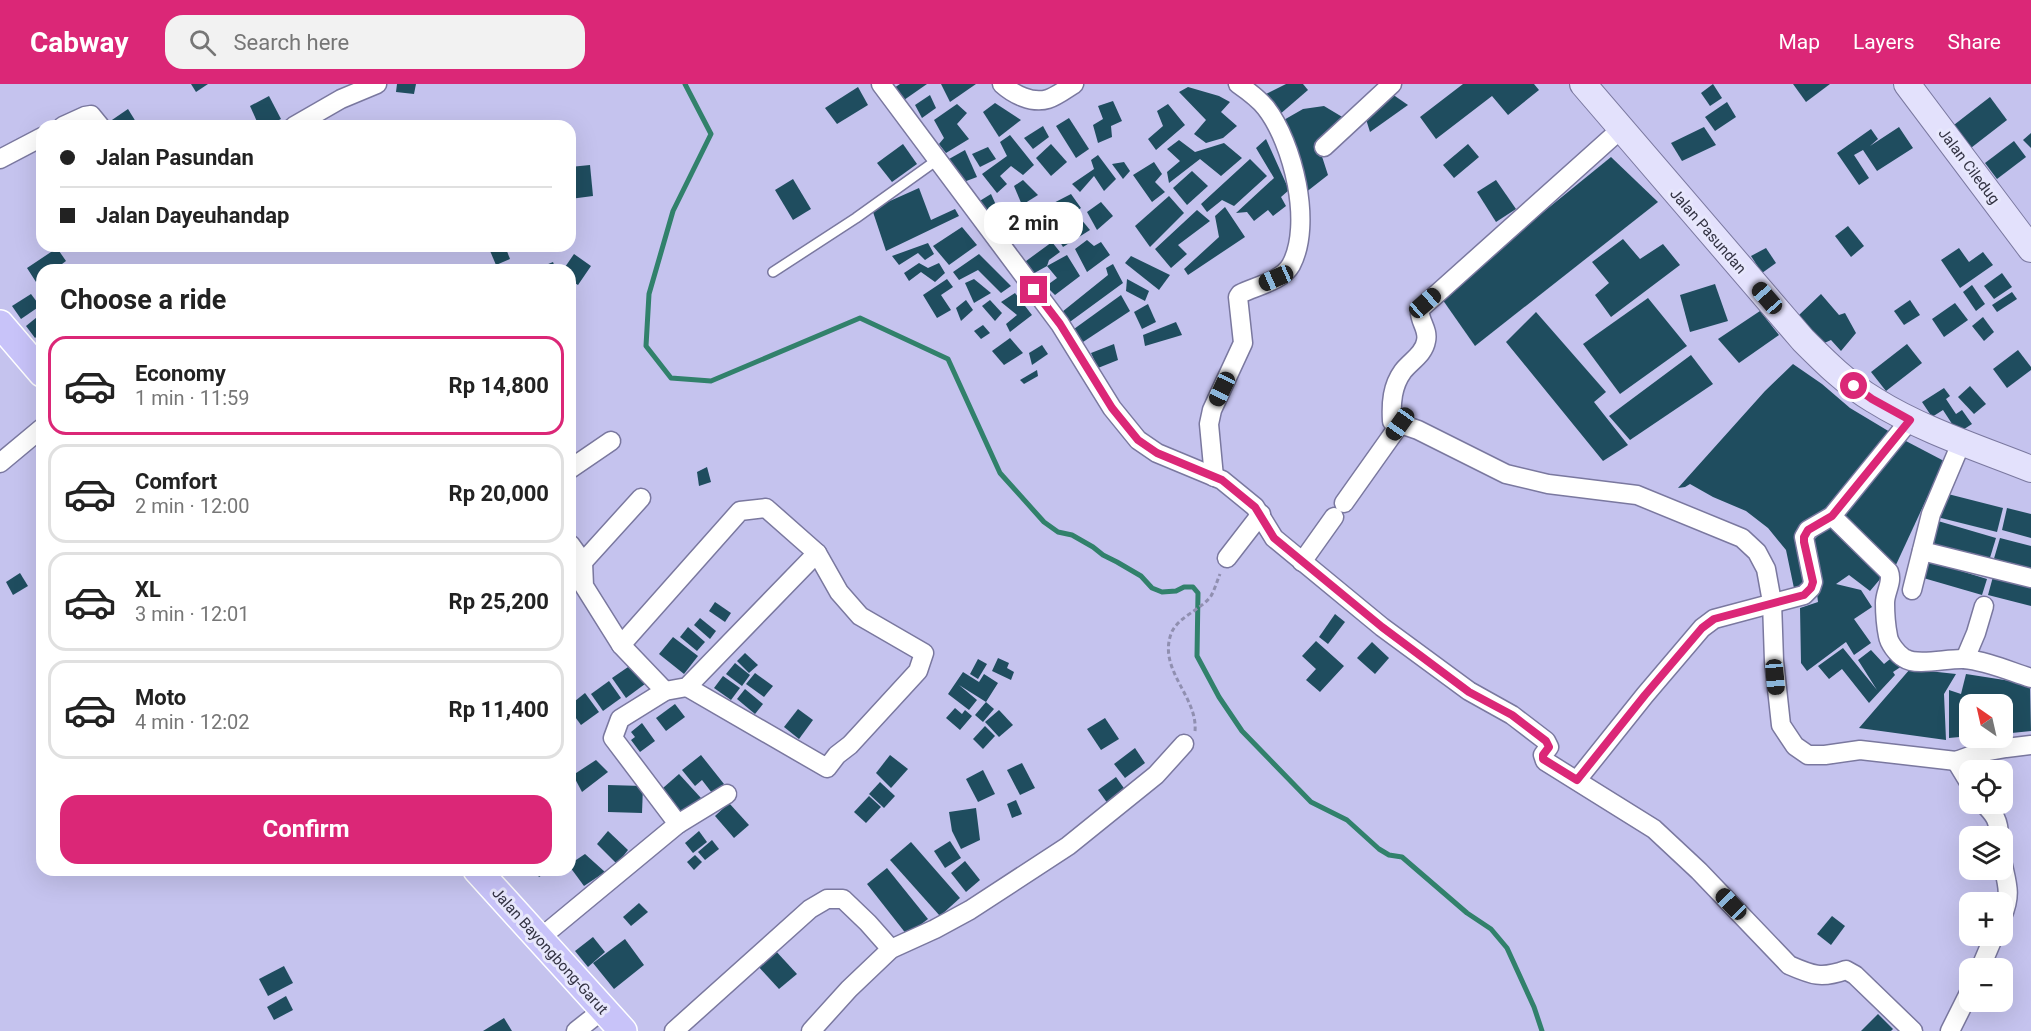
<!DOCTYPE html>
<meta charset="utf-8">
<style>
body{margin:0;font-family:Roboto,sans-serif;background:#f2f2f2;color:#222;height:100vh;display:flex;flex-direction:column;font-size:22px;white-space:nowrap}
*{box-sizing:border-box;margin:0}
p{font-size:20px;color:#767676}
.icon{flex:none;width:33px;height:33px;fill:none;stroke:currentColor;stroke-width:2;stroke-linecap:round;stroke-linejoin:round}
.map{position:relative;flex:1;overflow:hidden}
.details{position:absolute;left:36px;top:180px;width:540px;height:612px;display:flex;flex-direction:column;background:#fff;border-radius:18px;box-shadow:0 6px 24px #0002}
.details>*{flex:none}
.top-card{position:absolute;left:36px;top:36px;width:540px;height:132px;border-radius:18px;box-shadow:0 6px 24px #0002;display:grid;align-content:center;height:132px;padding:0 24px;background:#fff}
.needle{width:39px;rotate:326deg}
.tools{position:absolute;left:1959px;top:610px;display:grid;gap:12px}
.tools a{display:grid;place-items:center;width:54px;height:54px;border-radius:12px;background:#fff;box-shadow:0 6px 24px #0002;font-size:30px}
.end{position:absolute;width:27px;height:27px;margin:-14px;border:8px solid #db2777;background:#fff;box-shadow:0 0 0 3px #fff}
.from{border-radius:50%}
.bubble{position:absolute;height:42px;border-radius:18px;background:#fff;box-shadow:0 6px 24px #0002;font-size:20px;font-weight:700;line-height:42px;text-align:center}
.car{position:absolute;width:18px;height:36px;margin:-18px -9px;border-radius:8px;box-shadow:0 0 4px 2px #0007;background:linear-gradient(#222 24%,#8ab4d8 0 40%,#222 0 76%,#8ab4d8 0 86%,#222 0)}
.top-card b{display:flex;align-items:center;gap:21px;height:57px;font-size:22px}
.top-card b+b{border-top:2px solid #e0e0e0}
.top-card i{width:15px;height:15px;background:#222}
ul{padding:0;list-style:none}
li{display:flex;align-items:center;gap:18px;height:99px;margin:0 12px 9px;padding:0 12px;border:3px solid #e0e0e0;border-radius:18px}
li div{flex:1}
li b{display:block;font-size:22px}
li em{font-style:normal;font-weight:700}
li.active{border-color:#db2777}
li>.icon{width:54px;height:54px;stroke-width:1.5}
h2{padding:0 24px;font-size:27px;line-height:72px}
.button{display:flex;gap:12px;margin-top:auto;padding:12px 24px}
.button a{flex:1;height:69px;border-radius:18px;background:#db2777;color:#fff;font-size:24px;font-weight:700;line-height:69px;text-align:center}
header{display:flex;align-items:center;gap:36px;box-sizing:border-box;height:84px;padding:0 30px;background:#db2777;color:#fff}
header strong{font-size:28px}
nav{display:flex;gap:33px;margin-inline-start:auto;font-size:21px}
.search{width:420px;height:54px;background:#f2f2f2;display:flex;align-items:center;gap:15px;box-sizing:border-box;padding:0 21px;border-radius:18px;color:#767676;font-size:22px}
.map>svg:first-child{display:block}
</style>
<header>
<strong>Cabway</strong>
<div class="search"><svg class="icon" aria-label="search" viewBox="0 0 24 24"><circle cx="10" cy="10" r="6"/><path d="M15 15l6 6"/></svg>Search here</div>
<nav><a>Map</a><a>Layers</a><a>Share</a></nav>
</header>
<div class="map">
<svg width="2031" height="947" viewBox="0 0 2031 947">
<rect width="100%" height="100%" fill="#c5c3ee"/>
<g fill="none" stroke-linecap="round" stroke-linejoin="round">
<!-- stream -->
<polyline stroke="#31816b" stroke-width="5" points="685,0 711,50 673,127 649,210 646,262 671,294 711,297 860,234 948,275 1000,389 1044,438 1058,448 1072,451 1093,463 1103,471 1117,478 1141,492 1152,504 1162,508 1176,507 1184,503 1193,503 1198,509 1197,572 1219,613 1242,647 1311,718 1347,736 1379,765 1389,771 1402,773 1467,829 1491,845 1507,864 1534,923 1542,947"/>
</g>
<!-- building -->
<g fill="#1f4d5f">
<polygon points="191,0 208,0 196,8"/>
<polygon points="397,0 416,0 414,10 396,8"/>
<polygon points="900,0 927,0 904,16 894,4"/>
<polygon points="941,0 976,0 950,18"/>
<polygon points="1286,0 1303,0 1308,6 1279,31 1264,11"/>
<polygon points="1463,0 1534,0 1539,6 1508,31 1492,12 1436,55 1420,33"/>
<polygon points="1713,0 1722,14 1710,22 1701,9"/>
<polygon points="1793,0 1830,0 1806,18"/>
<polygon points="858,3 868,21 837,40 825,24"/>
<polygon points="1188,3 1219,12 1230,18 1221,28 1237,42 1223,54 1206,59 1194,50 1206,36 1179,8"/>
<polygon points="1392,10 1408,21 1370,48 1365,32"/>
<polygon points="930,11 936,24 922,34 915,21"/>
<polygon points="269,12 281,35 267,42 259,42 250,22"/>
<polygon points="1990,13 2007,36 1967,67 1950,44"/>
<polygon points="1113,17 1122,37 1111,42 1112,53 1098,59 1093,41 1103,35 1098,22"/>
<polygon points="1727,18 1736,33 1715,47 1705,33"/>
<polygon points="995,19 1021,36 999,53 983,28"/>
<polygon points="957,20 967,29 957,40 969,55 946,69 939,60 944,54 934,36"/>
<polygon points="1168,20 1185,41 1156,66 1148,55 1163,42 1157,27"/>
<polygon points="1324,22 1344,34 1317,57 1328,91 1305,109 1282,37 1303,25"/>
<polygon points="128,25 136,38 129,42 111,42 109,38"/>
<polygon points="1069,34 1089,65 1076,74 1056,42"/>
<polygon points="1043,42 1049,53 1033,65 1024,54"/>
<polygon points="1704,43 1716,61 1682,77 1671,59"/>
<polygon points="1899,43 1913,64 1877,87 1863,66 1854,71 1869,94 1859,101 1837,69 1871,45 1878,55 1870,62"/>
<polygon points="2031,49 2031,64 2023,56"/>
<polygon points="1010,51 1034,81 1023,91 1011,82 1000,92 1007,100 997,109 982,90 1007,72 1000,58"/>
<polygon points="1266,55 1289,106 1281,113 1286,122 1273,132 1268,126 1254,137 1247,128 1236,129 1274,94 1256,64"/>
<polygon points="1179,56 1195,68 1224,59 1242,74 1221,92 1200,75 1169,99 1167,88 1180,77 1167,65"/>
<polygon points="2014,57 2026,73 1997,95 1985,79"/>
<polygon points="903,60 917,80 892,98 877,79"/>
<polygon points="1051,60 1067,78 1051,92 1036,74"/>
<polygon points="1468,60 1479,73 1454,94 1443,81"/>
<polygon points="988,63 996,75 980,83 972,70"/>
<polygon points="965,66 977,93 961,99 949,75"/>
<polygon points="1098,71 1116,95 1104,107 1094,92 1080,108 1072,100 1094,85 1091,76"/>
<polygon points="1611,73 1658,118 1475,262 1440,212"/>
<polygon points="1250,75 1267,92 1234,122 1222,116 1207,128 1201,120"/>
<polygon points="1124,78 1130,87 1123,95 1112,80"/>
<polygon points="1154,78 1162,90 1155,98 1165,108 1152,118 1133,91"/>
<polygon points="590,81 593,112 570,115 570,83"/>
<polygon points="1192,87 1208,102 1187,121 1173,104"/>
<polygon points="793,95 811,125 793,136 775,106"/>
<polygon points="1023,96 1038,111 1022,121 1014,102"/>
<polygon points="1496,96 1516,125 1496,138 1477,108"/>
<polygon points="919,104 931,136 955,125 959,132 886,167 872,125"/>
<polygon points="991,110 996,121 986,127 978,118"/>
<polygon points="1071,110 1081,124 1063,135 1055,131 1046,136 1040,126"/>
<polygon points="1169,112 1184,129 1150,163 1135,142"/>
<polygon points="1101,118 1113,132 1097,146 1087,128"/>
<polygon points="1225,123 1245,153 1188,191 1184,185 1219,153 1215,132"/>
<polygon points="1197,126 1210,137 1178,161 1187,170 1171,184 1155,165"/>
<polygon points="1024,128 1040,145 1009,155 997,147 990,135 1000,129 1008,134"/>
<polygon points="1080,134 1090,146 1063,163 1053,146"/>
<polygon points="1848,142 1864,162 1851,173 1835,152"/>
<polygon points="962,143 977,161 949,181 933,162"/>
<polygon points="1623,155 1640,175 1663,160 1680,181 1611,233 1595,211 1609,199 1592,178"/>
<polygon points="1087,156 1094,162 1101,158 1110,171 1087,188 1075,165"/>
<polygon points="1052,158 1060,168 1049,176 1047,182 1029,192 1022,180"/>
<polygon points="928,159 934,170 925,176 918,169 899,181 892,172"/>
<polygon points="488,162 505,162 510,175 496,181"/>
<polygon points="57,164 66,177 54,186 42,186 42,194 36,198 27,184"/>
<polygon points="1766,164 1776,179 1762,189 1751,172"/>
<polygon points="1959,164 1969,178 1983,168 1993,181 1960,204 1941,176"/>
<polygon points="574,170 591,182 578,201 570,196 570,186 563,186"/>
<polygon points="979,170 1011,202 1001,209 978,186 959,196 953,188"/>
<polygon points="1067,171 1080,192 1055,211 1046,202 1057,194 1047,182"/>
<polygon points="1131,172 1170,191 1159,206 1125,179"/>
<polygon points="553,178 556,186 534,186"/>
<polygon points="919,179 928,184 939,179 945,189 935,198 921,188 909,197 904,189"/>
<polygon points="1113,180 1123,199 1067,240 1062,228 1108,191 1106,184"/>
<polygon points="2002,189 2012,203 1994,215 1984,202"/>
<polygon points="947,195 953,203 941,211 951,226 937,234 923,211"/>
<polygon points="974,195 991,209 974,219 965,199"/>
<polygon points="1127,195 1149,207 1145,217 1126,207"/>
<polygon points="1715,200 1728,237 1690,248 1680,211"/>
<polygon points="1972,201 1985,220 1976,227 1963,208"/>
<polygon points="2012,208 2017,215 1997,228 1992,221"/>
<polygon points="1015,209 1032,231 1010,248 1006,240 1017,231 1001,218"/>
<polygon points="31,210 40,222 21,235 12,222"/>
<polygon points="1821,210 1839,231 1845,229 1856,249 1841,267 1831,256 1820,261 1799,231"/>
<polygon points="1121,211 1130,227 1080,260 1074,245"/>
<polygon points="1648,214 1687,262 1620,310 1583,260"/>
<polygon points="966,216 973,226 961,237 956,224"/>
<polygon points="990,216 1002,229 995,237 982,222"/>
<polygon points="1910,216 1920,231 1904,241 1894,227"/>
<polygon points="1955,219 1968,236 1944,253 1932,235"/>
<polygon points="1148,220 1156,238 1142,245 1134,228"/>
<polygon points="1760,227 1779,251 1739,279 1718,255"/>
<polygon points="1536,228 1606,308 1594,318 1628,361 1603,377 1506,258"/>
<polygon points="42,229 42,248 35,254 26,242"/>
<polygon points="1983,233 1994,248 1984,257 1972,242"/>
<polygon points="1176,238 1182,251 1145,262 1143,251"/>
<polygon points="983,241 990,249 981,255 974,247"/>
<polygon points="1010,254 1023,269 1004,281 992,267"/>
<polygon points="1114,260 1118,276 1098,284 1091,269"/>
<polygon points="1907,260 1922,279 1886,307 1871,288"/>
<polygon points="1042,261 1048,270 1032,281 1029,269"/>
<polygon points="2018,266 2031,283 2031,286 2007,304 1993,285"/>
<polygon points="1691,271 1713,300 1630,356 1609,332"/>
<polygon points="1793,280 1822,300 1850,324 1890,348 1829,426 1802,443 1809,497 1795,509 1786,466 1768,444 1746,427 1713,413 1690,400 1685,403 1678,404 1765,307"/>
<polygon points="1037,286 1038,292 1024,300 1020,296"/>
<polygon points="1970,302 1986,320 1974,330 1958,313"/>
<polygon points="1944,304 1950,312 1946,315 1956,330 1962,326 1972,340 1958,349 1943,326 1932,333 1922,318"/>
<polygon points="1904,356 1944,377 1895,483 1845,432"/>
<polygon points="707,383 711,398 699,402 697,388"/>
<polygon points="1944,409 2003,424 1997,448 1937,433"/>
<polygon points="2007,424 2031,430 2031,454 2002,446"/>
<polygon points="1938,437 1996,454 1989,477 1931,460"/>
<polygon points="1830,439 1881,494 1870,507 1849,491 1836,500 1861,506 1872,523 1854,535 1871,559 1854,571 1846,558 1807,587 1801,579 1800,524 1818,518 1811,459"/>
<polygon points="2000,454 2031,462 2031,489 1993,478"/>
<polygon points="1925,476 1987,495 1982,511 1920,493"/>
<polygon points="20,489 28,502 13,511 6,498"/>
<polygon points="1994,489 2031,499 2031,522 1988,511"/>
<polygon points="715,518 731,529 725,538 709,527"/>
<polygon points="1335,530 1345,538 1328,560 1319,553"/>
<polygon points="700,534 716,547 710,555 694,541"/>
<polygon points="688,543 705,558 697,567 680,553"/>
<polygon points="673,553 698,572 684,590 659,570"/>
<polygon points="1316,557 1344,582 1320,608 1306,596 1316,585 1302,572"/>
<polygon points="1372,558 1389,574 1375,590 1357,574"/>
<polygon points="1843,564 1877,606 1858,576 1871,566 1884,580 1895,571 1905,580 1893,588 1895,591 1869,619 1842,585 1829,595 1818,582"/>
<polygon points="745,569 758,581 749,589 737,577"/>
<polygon points="998,574 1009,579 1007,584 1014,588 1011,596 992,587"/>
<polygon points="978,575 987,580 978,595 970,590"/>
<polygon points="735,579 750,591 742,602 726,590"/>
<polygon points="631,581 645,600 626,614 612,594"/>
<polygon points="1910,585 1956,590 1944,610 1946,656 1859,644"/>
<polygon points="963,588 979,598 984,590 998,599 986,618 959,601 977,616 969,626 948,610"/>
<polygon points="755,589 773,602 764,613 746,600"/>
<polygon points="1966,590 2030,600 2031,647 2002,650 2002,621 1970,621 1970,652 1949,654 1949,606 1961,610"/>
<polygon points="723,592 740,604 731,616 714,604"/>
<polygon points="609,597 621,614 603,627 591,610"/>
<polygon points="745,605 763,620 755,630 737,615"/>
<polygon points="585,609 599,628 581,641 570,626 570,621"/>
<polygon points="986,618 994,625 983,638 975,631"/>
<polygon points="675,620 685,633 666,647 656,634"/>
<polygon points="955,624 962,630 965,626 972,632 960,646 946,634"/>
<polygon points="798,625 813,636 799,655 784,643"/>
<polygon points="999,626 1013,641 999,653 985,638"/>
<polygon points="1105,634 1119,655 1101,666 1087,645"/>
<polygon points="642,639 655,657 640,668 631,656 635,653 631,648"/>
<polygon points="985,642 995,652 983,665 973,655"/>
<polygon points="1135,664 1145,679 1125,694 1114,680"/>
<polygon points="701,671 724,700 712,709 702,696 695,702 682,686"/>
<polygon points="890,671 908,685 891,704 876,689"/>
<polygon points="596,676 608,688 582,708 573,691"/>
<polygon points="1022,679 1035,704 1020,711 1007,686"/>
<polygon points="983,686 995,710 978,718 966,695"/>
<polygon points="679,690 701,714 680,731 663,704"/>
<polygon points="1116,693 1126,707 1108,720 1098,706"/>
<polygon points="880,698 895,712 884,724 869,710"/>
<polygon points="608,701 643,702 642,729 608,728"/>
<polygon points="869,712 881,723 866,739 854,728"/>
<polygon points="1016,716 1022,730 1012,734 1007,720"/>
<polygon points="729,719 749,741 734,754 715,732"/>
<polygon points="976,724 980,756 961,765 952,747 949,728"/>
<polygon points="608,747 628,766 617,780 597,760"/>
<polygon points="699,747 707,758 693,769 685,759"/>
<polygon points="712,756 719,765 705,776 698,768"/>
<polygon points="950,757 961,774 945,784 934,767"/>
<polygon points="911,758 960,814 940,832 890,776"/>
<polygon points="585,770 605,788 584,802 570,783 570,780"/>
<polygon points="695,771 702,778 694,786 687,778"/>
<polygon points="965,777 980,796 966,808 951,789"/>
<polygon points="887,784 928,835 907,851 867,800"/>
<polygon points="534,786 550,786 539,793"/>
<polygon points="639,819 648,828 631,842 623,833"/>
<polygon points="1832,832 1845,842 1831,861 1817,850"/>
<polygon points="593,853 605,868 588,883 575,867"/>
<polygon points="625,855 644,881 614,905 593,879"/>
<polygon points="774,865 797,890 779,905 757,881"/>
<polygon points="284,882 293,899 268,912 259,895"/>
<polygon points="286,912 293,926 274,936 267,923"/>
<polygon points="1878,930 1893,945 1891,947 1861,947"/>
<polygon points="504,934 512,947 483,947"/>
</g>
<g fill="none" stroke-linecap="round" stroke-linejoin="round">
<!-- lane casing -->
<g stroke="#7a789f" stroke-width="12">
<polyline id="lane" points="773,188 856,134 937,76"/>
</g>
<!-- street casing -->
<g stroke="#7a789f" stroke-width="21">
<g id="street">
<path d="M881,0L1060,240L1112,324L1138,356L1157,369L1222,396L1255,423L1274,454L1382,543L1469,607L1512,631L1546,657L1549,663L1543,671L1545,677L1654,745L1699,787L1789,881C1812,891 1821,895 1846,886L1855,891L1913,947"/>
<path d="M1002,0C1013,10 1032,20 1048,15C1057,12 1066,5 1074,0"/>
<polyline points="63,42 85,32 91,31 100,42"/>
<polyline points="294,42 341,15 377,0"/>
<path d="M1621,45L1420,225C1418,236 1429,245 1426,257C1424,270 1411,277 1403,287C1392,302 1391,319 1392,337L1418,346L1506,390L1548,400L1637,411L1742,454L1757,468L1766,485L1772,518L1774,577L1781,641L1795,662L1808,671H1825L1860,666L1956,677L1978,669L2006,664L2031,661"/>
<polyline points="1324,63 1392,0"/>
<polyline points="0,75 42,53"/>
<polyline points="0,379 42,344"/>
<polyline points="570,385 611,357"/>
<path d="M1214,393L1209,340L1212,326L1243,259L1238,213L1240,210C1256,202 1282,197 1291,181C1313,140 1293,59 1266,24C1258,14 1248,7 1238,0"/>
<polyline points="1344,419 1400,340"/>
<path d="M1832,432L1889,488C1893,498 1885,508 1885,519C1885,529 1886,542 1888,552C1889,559 1897,570 1904,574C1917,583 1947,574 1964,575C1987,577 2009,587 2031,594"/>
<polyline points="570,460 583,478 584,502 621,561 665,607"/>
<polyline points="1922,467 2031,494"/>
<polyline points="1227,474 1261,430"/>
<polyline points="583,478 641,414"/>
<polyline points="1302,478 1334,433"/>
<polyline points="1912,506 1931,430 1962,357"/>
<polyline points="621,561 740,427 766,424 817,469 839,508 860,532 924,569 918,587 850,661 837,671 827,684 687,603"/>
<polyline points="1965,575 1976,549 1984,522"/>
<polyline points="1956,677 1970,700"/>
<polyline points="1577,696 1645,611 1702,544 1714,535 1804,511 1811,504 1813,498 1804,453 1808,446 1832,432 1910,336"/>
<path d="M1984,720C1995,731 1999,737 1999,753"/>
<polyline points="678,740 613,654 620,635 665,607 687,603 817,469"/>
<path d="M2002,777C2007,800 2012,810 2002,833"/>
<polyline points="539,855 678,740 727,710"/>
<polyline points="1980,885 1994,852"/>
<polyline points="576,947 604,925"/>
<polyline points="674,947 810,825 827,815 843,815 868,839 891,865"/>
<polyline points="811,947 849,905 891,865 935,845 970,826 1068,762 1156,691 1184,660"/>
<polyline points="1950,947 1970,907"/>
</g>
</g>
<!-- secondary casing -->
<g stroke="#7a789f" stroke-width="28">
<g id="secondary">
<path d="M1583,0L1803,256C1825,278 1847,300 1874,316C1922,346 1978,364 2031,385"/>
<polyline points="1907,0 2031,165"/>
</g>
</g>
<!-- primary casing -->
<g stroke="#fff" stroke-width="30">
<g id="primary">
<polyline points="0,240 42,289"/>
<polyline points="477,786 623,947"/>
</g>
</g>
<!-- path -->
<path stroke="#908fb0" stroke-width="3" stroke-dasharray="4.5 3" stroke-linecap="butt" d="M1195,647C1198,613 1158,586 1171,550C1177,533 1201,526 1211,512C1215,505 1217,497 1220,490"/>
<!-- lane -->
<use href="#lane" stroke="#fff" stroke-width="9"/>
<!-- street -->
<use href="#street" stroke="#fff" stroke-width="18"/>
<!-- secondary -->
<use href="#secondary" stroke="#e3e1fc" stroke-width="26"/>
<!-- primary -->
<use href="#primary" stroke="#c8c3f9" stroke-width="27"/>
</g>
<g fill="none" stroke-linecap="round" stroke-linejoin="round">
<!-- route -->
<polyline stroke="#db2777" stroke-width="8" points="1034,206 1060,240 1112,324 1138,356 1157,369 1222,396 1255,423 1274,454 1382,543 1469,608 1512,631 1546,657 1549,663 1543,671 1543,675 1577,696 1645,611 1702,544 1714,535 1804,511 1811,504 1813,498 1804,458 1804,453 1808,446 1832,432 1910,336 1872,315 1854,302"/>
</g>
<g text-anchor="middle" dominant-baseline="central" stroke-width="6" stroke-linejoin="round" paint-order="stroke">
<!-- street labels -->
<g font-size="15" fill="#323242" stroke="#e7e7fc">
<text transform="translate(1969 82) rotate(53)">Jalan Ciledug</text>
<text transform="translate(1708 147) rotate(49)">Jalan Pasundan</text>
<text transform="translate(550 867) rotate(48)">Jalan Bayongbong-Garut</text>
</g>
</g>
</svg>
<div class="tools">
<a><svg class="needle" viewBox="-14 -14 28 28"><path d="M0-13l5 13h-10z" fill="#e53935"/><path d="M0 13l5-13h-10z" fill="#767676"/></svg></a>
<a><svg class="icon" aria-label="locate" viewBox="0 0 24 24"><circle cx="12" cy="12" r="6"/><path d="M12 2v4M12 18v4M2 12h4M18 12h4"/></svg></a>
<a><svg class="icon" aria-label="layers" viewBox="0 0 24 24"><path d="M12 4l9 5-9 5-9-5zM3 14l9 5 9-5"/></svg></a>
<a>+</a>
<a>−</a>
</div>
<i class="end from" style="left:1854px;top:302px"></i>
<i class="end" style="left:1034px;top:206px"></i>
<div class="bubble" style="left:984px;top:118px;width:99px">2 min</div>
<i class="car" style="left:1276px;top:194px;rotate:246deg"></i>
<i class="car" style="left:1767px;top:214px;rotate:319deg"></i>
<i class="car" style="left:1425px;top:219px;rotate:49deg"></i>
<i class="car" style="left:1222px;top:305px;rotate:205deg"></i>
<i class="car" style="left:1400px;top:340px;rotate:215deg"></i>
<i class="car" style="left:1775px;top:593px;rotate:175deg"></i>
<i class="car" style="left:1731px;top:820px;rotate:316deg"></i>
<div class="top-card">
<b><i class="from"></i>Jalan Pasundan</b>
<b><i></i>Jalan Dayeuhandap</b>
</div>
<section class="details">
<h2>Choose a ride</h2>
<ul>
<li class="active"><svg class="icon" aria-label="car" viewBox="0 0 24 24"><path d="M5 17H2v-5l4-1 3-4h7l3 4 3 1v5h-3M9 17h6M6 11h13"/><circle cx="7" cy="17" r="2"/><circle cx="17" cy="17" r="2"/></svg><div><b>Economy</b><p>1 min · 11:59</p></div><em>Rp 14,800</em></li>
<li><svg class="icon" aria-label="car" viewBox="0 0 24 24"><path d="M5 17H2v-5l4-1 3-4h7l3 4 3 1v5h-3M9 17h6M6 11h13"/><circle cx="7" cy="17" r="2"/><circle cx="17" cy="17" r="2"/></svg><div><b>Comfort</b><p>2 min · 12:00</p></div><em>Rp 20,000</em></li>
<li><svg class="icon" aria-label="car" viewBox="0 0 24 24"><path d="M5 17H2v-5l4-1 3-4h7l3 4 3 1v5h-3M9 17h6M6 11h13"/><circle cx="7" cy="17" r="2"/><circle cx="17" cy="17" r="2"/></svg><div><b>XL</b><p>3 min · 12:01</p></div><em>Rp 25,200</em></li>
<li><svg class="icon" aria-label="car" viewBox="0 0 24 24"><path d="M5 17H2v-5l4-1 3-4h7l3 4 3 1v5h-3M9 17h6M6 11h13"/><circle cx="7" cy="17" r="2"/><circle cx="17" cy="17" r="2"/></svg><div><b>Moto</b><p>4 min · 12:02</p></div><em>Rp 11,400</em></li>
</ul>
<div class="button"><a>Confirm</a></div>
</section>
</div>
